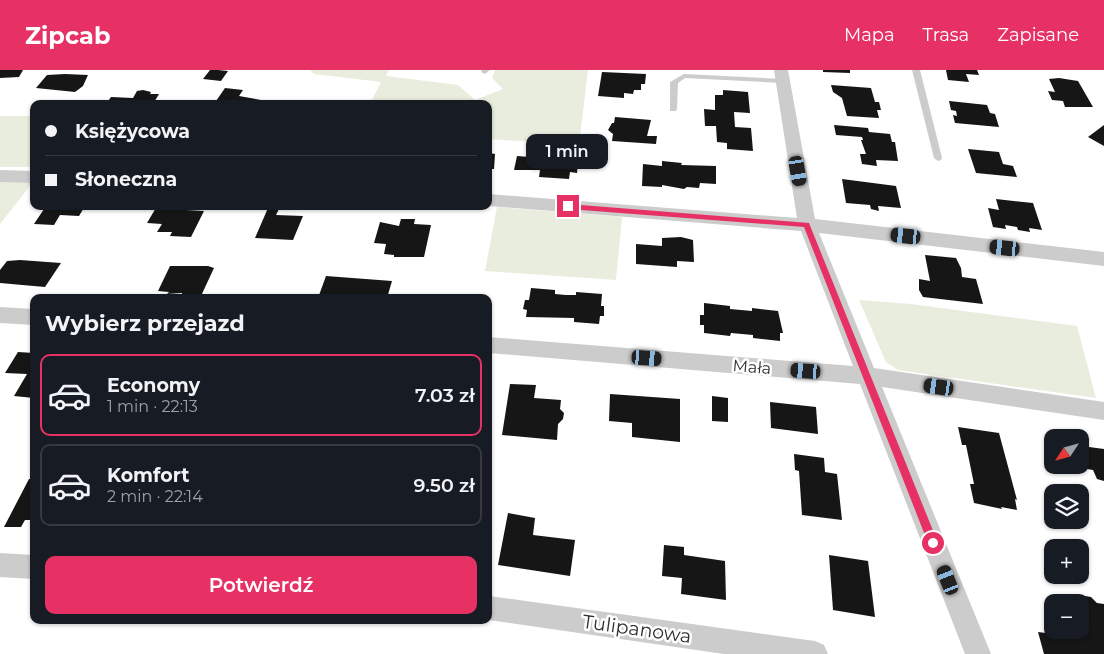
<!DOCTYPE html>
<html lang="pl">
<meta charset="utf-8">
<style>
body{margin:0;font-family:Montserrat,sans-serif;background:#242831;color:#f1f3f6;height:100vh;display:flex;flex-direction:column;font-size:19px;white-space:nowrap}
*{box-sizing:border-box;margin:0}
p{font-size:16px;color:#9ea1a6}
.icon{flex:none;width:28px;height:28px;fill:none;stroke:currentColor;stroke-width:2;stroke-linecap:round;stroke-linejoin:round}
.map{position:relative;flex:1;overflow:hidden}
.panel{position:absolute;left:30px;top:224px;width:462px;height:330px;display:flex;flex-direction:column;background:#171b24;border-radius:10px;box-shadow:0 1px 4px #0004}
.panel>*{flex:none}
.top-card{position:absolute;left:30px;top:30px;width:462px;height:110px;border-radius:10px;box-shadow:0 1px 4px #0004;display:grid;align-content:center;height:110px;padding:0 15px;background:#171b24}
.needle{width:32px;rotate:234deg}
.controls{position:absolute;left:1044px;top:359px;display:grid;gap:10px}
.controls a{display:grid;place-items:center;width:45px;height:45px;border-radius:10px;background:#171b24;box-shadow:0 1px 4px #0004;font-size:25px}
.end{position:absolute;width:22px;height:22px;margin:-11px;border:6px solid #e73165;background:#fff;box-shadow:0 0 0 2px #fff}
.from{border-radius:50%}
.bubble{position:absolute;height:35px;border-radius:10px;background:#171b24;box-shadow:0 1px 4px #0004;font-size:16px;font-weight:600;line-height:35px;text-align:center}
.car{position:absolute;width:15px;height:30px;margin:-15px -8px;border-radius:6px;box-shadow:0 0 4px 1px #0007;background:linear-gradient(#222 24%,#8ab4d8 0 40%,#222 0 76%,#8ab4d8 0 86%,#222 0)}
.top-card b{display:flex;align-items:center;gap:18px;height:48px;font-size:19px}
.top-card b+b{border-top:1px solid #363941}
.top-card i{width:12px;height:12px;background:#f1f3f6}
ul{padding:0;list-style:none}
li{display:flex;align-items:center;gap:15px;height:82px;margin:0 10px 8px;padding:0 5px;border:2px solid #363941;border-radius:10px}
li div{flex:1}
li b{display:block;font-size:19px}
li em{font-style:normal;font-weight:600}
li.selected{border-color:#e73165}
li>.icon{width:45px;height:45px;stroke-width:1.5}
h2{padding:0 15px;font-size:22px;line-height:60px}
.cta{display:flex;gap:10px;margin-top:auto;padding:10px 15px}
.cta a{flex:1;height:58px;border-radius:10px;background:#e73165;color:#fff;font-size:20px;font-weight:600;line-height:58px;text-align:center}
header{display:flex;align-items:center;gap:30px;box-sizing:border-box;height:70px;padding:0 25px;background:#e73165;color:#fff}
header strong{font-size:24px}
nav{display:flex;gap:28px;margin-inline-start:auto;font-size:18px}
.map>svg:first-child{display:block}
</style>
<header>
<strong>Zipcab</strong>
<nav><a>Mapa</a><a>Trasa</a><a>Zapisane</a></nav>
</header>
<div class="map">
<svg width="1104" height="584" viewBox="0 0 1104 584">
<rect width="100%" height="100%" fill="#fff"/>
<!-- green -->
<g fill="#e9eddd">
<polygon points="310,0 389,0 386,6 458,15 475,30 503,19 492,8 495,0 588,0 579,75 489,69 489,34 370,34 381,12 314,4"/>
<rect x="0" y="46" width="34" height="51"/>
<polygon points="0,111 33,112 0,154"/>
<polygon points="497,137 622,147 616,210 485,201"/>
<polygon points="859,230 911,234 1077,256 1096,328 898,300 886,292"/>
</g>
<!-- building -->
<g fill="#161616">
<polygon points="0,0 23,0 19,7 0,8"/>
<polygon points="210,0 218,0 228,1 221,11 203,9"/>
<polygon points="823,0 850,0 850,3 823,2"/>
<polygon points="946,0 977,0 979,5 966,4 969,12 948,10"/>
<polygon points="602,2 646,4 645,14 641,14 641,20 634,20 633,24 624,23 624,28 598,26"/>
<polygon points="47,5 65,4 88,5 83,16 75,22 36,18"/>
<polygon points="1059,8 1078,11 1093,37 1065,37 1063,31 1052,30 1048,21 1055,22 1049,9"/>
<polygon points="831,15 871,18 875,32 879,32 881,40 877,40 879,48 847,46 842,28 833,22"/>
<polygon points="225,18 243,20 239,26 261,30 259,34 214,34"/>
<polygon points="143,20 151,22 150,24 159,24 153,34 106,34 111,27 133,28 137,21"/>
<polygon points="723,20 748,22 750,43 734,42 735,57 751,58 753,81 727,79 727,73 717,72 716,56 705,56 704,39 715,40 715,25 723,25"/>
<polygon points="949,31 987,35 990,43 995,44 999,57 955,53 953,45 957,46 956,41 951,40"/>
<polygon points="615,47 651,50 647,66 657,66 656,74 612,71 613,64 608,60 612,53 614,53"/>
<polygon points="834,55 868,58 869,62 890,64 892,72 895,72 898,91 876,90 877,96 862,94 860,84 866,84 861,70 863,70 862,67 836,65"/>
<polygon points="1104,55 1104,76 1088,67"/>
<polygon points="968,79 999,82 1003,94 1013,96 1017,107 976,103"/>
<polygon points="544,80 573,82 572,91 578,91 577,103 570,102 569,109 539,107 540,100 514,100 517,86 542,88"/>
<polygon points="489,83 495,84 494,99 492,99 490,108"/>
<polygon points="662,91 682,93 681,95 716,96 716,114 700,113 699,118 687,117 684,119 662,115 662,117 642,116 643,94 662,96"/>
<polygon points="842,109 896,116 901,138 878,136 879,141 871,139 870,135 846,133"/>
<polygon points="996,129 1033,133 1042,160 1029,158 1030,162 1018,160 1017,157 1005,155 1006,159 993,157 988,138 999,140"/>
<polygon points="46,136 85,136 79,146 60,145 54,155 34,154"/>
<polygon points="157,136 188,136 186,140 204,141 191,167 170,166 172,162 157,162 162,154 147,153"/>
<polygon points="268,138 279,139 276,145 303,146 293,170 255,168"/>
<polygon points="401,149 415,149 414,154 431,155 424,187 394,187 394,185 384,184 386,174 374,173 380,152 399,156"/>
<polygon points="681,167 693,170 694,192 677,191 677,197 636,194 636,174 662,176 662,168"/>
<polygon points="925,185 956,188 961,198 962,207 976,209 983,234 923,227 919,220 919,209 930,211"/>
<polygon points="20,190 61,193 45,217 0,213 0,200 7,191"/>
<polygon points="170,196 208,196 214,198 201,226 182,225 182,223 167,224 169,222 158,221"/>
<polygon points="326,206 392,211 387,228 318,228"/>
<polygon points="531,218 555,220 555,224 566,225 576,225 576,222 602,224 601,236 604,236 604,246 600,246 599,254 574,252 574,248 526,247 527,240 523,239 525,230 529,230"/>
<polygon points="704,233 730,236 730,239 752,241 752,238 778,241 783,263 780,263 780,271 753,268 753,265 731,263 730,266 704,263 704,255 700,255 700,245 704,245"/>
<polygon points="18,282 34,283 34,328 14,326 27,304 5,303"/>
<polygon points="510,314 536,315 534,328 561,330 560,339 564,343 563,349 558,354 557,370 502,365"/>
<polygon points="610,324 680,329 680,372 632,367 632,353 609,351"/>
<polygon points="712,326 728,328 728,352 712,351"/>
<polygon points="770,332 816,337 818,364 771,358"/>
<polygon points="958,357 999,363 1017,430 1015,429 1017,440 1001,437 1002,439 974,433 970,414 974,414 966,375 962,375"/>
<polygon points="1080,371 1087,372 1089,377 1104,379 1104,411 1097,409 1093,400 1069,396 1080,395"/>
<polygon points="794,384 824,388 825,402 837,404 842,450 802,445 799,401 795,400"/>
<polygon points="29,409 34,409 34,450 25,450 21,457 4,457"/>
<polygon points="508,443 535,448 533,465 575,470 570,506 498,495"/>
<polygon points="664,475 684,477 684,485 725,491 726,530 681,524 682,508 662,506"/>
<polygon points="829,485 868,491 875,547 833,540"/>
<polygon points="1079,525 1091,527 1097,533 1104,534 1104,584 1044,584 1038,562 1068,566 1067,560 1080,560 1080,532 1059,532 1057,527 1077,530"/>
</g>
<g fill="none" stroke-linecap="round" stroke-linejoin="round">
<!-- lane -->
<g fill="#ccc" fill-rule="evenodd">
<polygon points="482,0 490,0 485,4 481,2"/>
<polygon points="912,0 920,0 942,88 941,90 938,91 934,88"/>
<polygon points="684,4 782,9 786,11 782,13 685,8 678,13 677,39 676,41 670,41 670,12"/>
</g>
<!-- street -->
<g fill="#ccc" fill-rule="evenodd">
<polygon points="774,0 788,0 815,149 1104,182 1104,196 819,163 874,298 1104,332 1104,350 882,317 991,584 965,584 860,314 489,283 489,267 853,296 801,161 489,136 489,124 797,148"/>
<polygon points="0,100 34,101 34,113 0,112"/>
<polygon points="0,237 34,239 34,255 0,253"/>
<polygon points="0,483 34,485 34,509 0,507"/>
<polygon points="489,526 815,571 824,575 828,584 724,584 489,550"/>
</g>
</g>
<!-- route -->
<polygon fill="#e73165" points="568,134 809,153 938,473 936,476 933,478 928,473 804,157 568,139 565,136"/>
<g text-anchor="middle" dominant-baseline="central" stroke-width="5" stroke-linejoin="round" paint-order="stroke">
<!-- street labels -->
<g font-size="16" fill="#2f2f2f" stroke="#fff">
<text transform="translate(752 297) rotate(5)">Mała</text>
</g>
<!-- near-street labels -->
<g font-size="19" fill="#2f2f2f" stroke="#fff">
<text transform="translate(637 559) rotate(8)">Tulipanowa</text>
</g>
</g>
</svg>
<div class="controls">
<a><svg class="needle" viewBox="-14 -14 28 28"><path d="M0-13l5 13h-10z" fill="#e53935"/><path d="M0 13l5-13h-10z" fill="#9ea1a6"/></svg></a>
<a><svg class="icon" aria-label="layers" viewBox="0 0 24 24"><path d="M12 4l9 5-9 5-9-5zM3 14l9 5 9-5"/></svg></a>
<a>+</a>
<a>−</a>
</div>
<i class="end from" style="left:933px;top:473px"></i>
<i class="end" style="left:568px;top:136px"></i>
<div class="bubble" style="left:526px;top:64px;width:82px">1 min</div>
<i class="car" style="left:798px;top:101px;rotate:170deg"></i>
<i class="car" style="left:906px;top:166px;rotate:276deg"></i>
<i class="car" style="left:1005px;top:178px;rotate:276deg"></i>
<i class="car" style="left:647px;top:288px;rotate:94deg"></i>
<i class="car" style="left:806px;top:301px;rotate:274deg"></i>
<i class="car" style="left:939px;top:317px;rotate:278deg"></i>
<i class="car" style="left:948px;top:510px;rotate:338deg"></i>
<div class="top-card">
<b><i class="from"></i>Księżycowa</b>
<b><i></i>Słoneczna</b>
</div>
<section class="panel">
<h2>Wybierz przejazd</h2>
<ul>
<li class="selected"><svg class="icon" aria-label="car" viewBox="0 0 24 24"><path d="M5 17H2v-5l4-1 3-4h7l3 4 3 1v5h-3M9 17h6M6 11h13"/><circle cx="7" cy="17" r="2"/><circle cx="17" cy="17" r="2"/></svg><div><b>Economy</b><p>1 min · 22:13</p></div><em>7.03 zł</em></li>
<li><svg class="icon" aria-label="car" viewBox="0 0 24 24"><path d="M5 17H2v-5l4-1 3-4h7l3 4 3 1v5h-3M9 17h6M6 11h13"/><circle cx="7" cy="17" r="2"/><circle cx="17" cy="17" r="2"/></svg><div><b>Komfort</b><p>2 min · 22:14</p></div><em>9.50 zł</em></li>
</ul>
<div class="cta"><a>Potwierdź</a></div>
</section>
</div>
